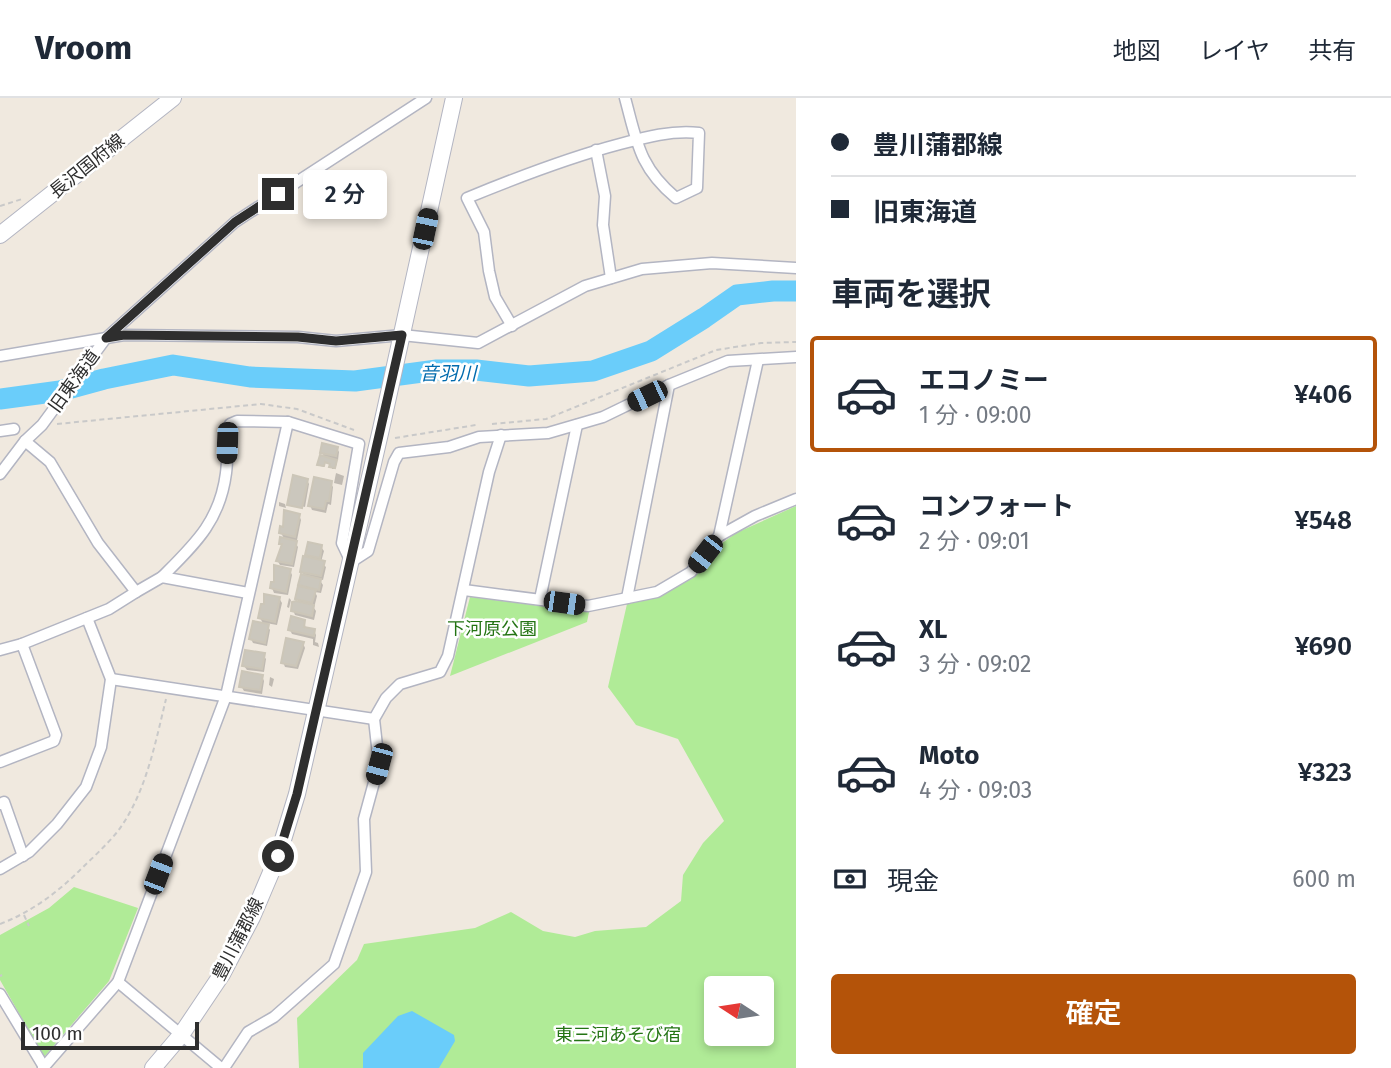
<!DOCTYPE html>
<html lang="ja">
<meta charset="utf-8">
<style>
body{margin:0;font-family:"Fira Sans","Noto Sans JP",sans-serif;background:#f6f6f7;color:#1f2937;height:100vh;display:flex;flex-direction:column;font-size:26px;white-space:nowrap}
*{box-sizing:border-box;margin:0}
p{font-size:23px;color:#747a83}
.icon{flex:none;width:38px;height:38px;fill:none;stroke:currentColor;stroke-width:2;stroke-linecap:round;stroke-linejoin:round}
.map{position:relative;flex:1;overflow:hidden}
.details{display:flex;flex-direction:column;background:#fff;width:595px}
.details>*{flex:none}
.hud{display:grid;align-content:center;height:154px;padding:0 35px;background:#fff}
.needle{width:46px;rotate:282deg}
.controls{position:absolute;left:704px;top:878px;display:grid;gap:14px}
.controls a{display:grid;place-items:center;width:70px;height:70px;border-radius:7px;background:#fff;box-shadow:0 4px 10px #0003;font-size:35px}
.scale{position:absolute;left:21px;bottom:18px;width:178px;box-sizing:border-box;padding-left:7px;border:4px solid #2e2e2e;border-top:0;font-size:19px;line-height:24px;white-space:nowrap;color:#2e2e2e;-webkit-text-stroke:5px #fff;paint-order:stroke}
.end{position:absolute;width:32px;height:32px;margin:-16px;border:9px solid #2e2e2e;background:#fff;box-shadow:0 0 0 4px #fff}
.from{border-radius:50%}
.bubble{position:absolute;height:49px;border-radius:7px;background:#fff;box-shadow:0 4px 10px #0003;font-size:23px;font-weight:600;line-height:49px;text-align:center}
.car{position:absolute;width:21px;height:42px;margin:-21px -10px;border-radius:9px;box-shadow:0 0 5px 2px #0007;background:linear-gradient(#222 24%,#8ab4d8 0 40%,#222 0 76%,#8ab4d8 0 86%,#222 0)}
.hud b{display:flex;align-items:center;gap:24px;height:66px;font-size:26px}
.hud b+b{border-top:2px solid #e0e1e3}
.hud i{width:18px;height:18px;background:#1f2937}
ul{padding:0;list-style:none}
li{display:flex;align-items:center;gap:21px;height:116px;margin:0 14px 10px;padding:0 21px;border:4px solid transparent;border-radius:7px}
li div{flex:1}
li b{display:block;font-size:26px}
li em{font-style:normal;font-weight:600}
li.on{border-color:#b45309}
li>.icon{width:63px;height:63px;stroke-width:1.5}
h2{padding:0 35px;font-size:32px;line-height:84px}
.pay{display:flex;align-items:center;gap:18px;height:77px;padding:0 35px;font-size:26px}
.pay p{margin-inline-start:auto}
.action{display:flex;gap:14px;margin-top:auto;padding:14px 35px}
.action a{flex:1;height:80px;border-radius:7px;background:#b45309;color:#fff;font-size:28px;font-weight:600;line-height:80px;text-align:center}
header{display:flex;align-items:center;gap:42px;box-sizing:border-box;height:98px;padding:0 35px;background:#fff;border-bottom:2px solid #e0e1e3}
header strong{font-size:33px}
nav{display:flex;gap:38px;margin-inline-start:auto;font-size:24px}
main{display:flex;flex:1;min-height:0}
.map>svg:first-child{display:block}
</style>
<header>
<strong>Vroom</strong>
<nav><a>地図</a><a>レイヤ</a><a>共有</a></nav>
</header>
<main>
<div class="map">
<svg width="796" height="970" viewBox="0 0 796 970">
<rect width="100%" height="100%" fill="#f0e9df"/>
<!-- green -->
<g fill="#b0eb97" fill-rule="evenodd">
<path d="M796,408V970H299L297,920L357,862L364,846L475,830L511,814L543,833L575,839L595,833L646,829L681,803L683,777L703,745L724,723L678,641L636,627L608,589L627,506L650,501L693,480L714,451L736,435ZM716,891H761V936H716Z"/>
<polygon points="470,499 589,514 587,524 450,578"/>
<polygon points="74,789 138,810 109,883 44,959 0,882 0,837 49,810"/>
</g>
<!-- water -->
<polygon fill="#6acdfa" points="412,913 454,937 455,943 439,970 363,970 363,955 398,918"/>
<!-- shadow -->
<g fill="#0003">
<polygon points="337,350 339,354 338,362 334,361 337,365 335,371 332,371 332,367 325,365 324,369 320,368 325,360 322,354"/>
<polygon points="336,375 344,378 342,387 334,385"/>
<polygon points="307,382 309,386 305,409 289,405"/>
<polygon points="330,384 333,389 331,407 328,406 326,415 312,412 310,407"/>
<polygon points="279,404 285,406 286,410 279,408"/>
<polygon points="299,417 301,422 297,442 294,442 298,449 294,469 280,467 277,462 283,449 281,446 285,442 281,435"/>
<polygon points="321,449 324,453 321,464 326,469 323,482 319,481 323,487 321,495 315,494 317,498 314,510 316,513 314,522 295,517 293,512 301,507 297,501 302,478 305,479 302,473 310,462 307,457"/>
<polygon points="290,472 292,477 288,497 274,495 272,490"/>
<polygon points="279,500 282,505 277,527 266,525 270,532 267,548 253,545 251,541 264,527 260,520"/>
<polygon points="289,500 291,502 289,510 287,509"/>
<polygon points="304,523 306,531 314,533 316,537 315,544 318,545 319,549 313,547 313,541 292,536 290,532"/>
<polygon points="303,545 305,550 298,571 285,569 283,564"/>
<polygon points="263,557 266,561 264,574 247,572 244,568"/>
<polygon points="262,578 264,583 262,596 244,593 241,588"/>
<polygon points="270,579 274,581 272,589 269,587"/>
</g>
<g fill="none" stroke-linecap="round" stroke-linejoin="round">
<!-- river -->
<polyline stroke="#6acdfa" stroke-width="21" points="0,301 60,293 104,281 173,267 250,279 355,283 437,272 476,272 529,278 593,273 651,253 704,220 737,197 773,193 796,193"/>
</g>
<!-- building -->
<g fill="#cbc7bd" stroke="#ccc6b8" stroke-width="2">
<polygon points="322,345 338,349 336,358 320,355"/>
<polygon points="320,357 337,362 335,370 329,369 330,366 325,364 324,368 317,367"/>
<polygon points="293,377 308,381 302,410 287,407"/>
<polygon points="314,379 332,383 329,403 326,403 324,411 308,408"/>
<polygon points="284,412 300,416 295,439 279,435 280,428 283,429"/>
<polygon points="280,439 297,443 292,466 276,463 282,446 279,446"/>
<polygon points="308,444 322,447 320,460 305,457"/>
<polygon points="303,458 325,463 321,478 300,474"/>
<polygon points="274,467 291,471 286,494 270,490 271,484 274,484"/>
<polygon points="301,476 321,481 319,492 298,487"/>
<polygon points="298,488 316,492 312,505 295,501"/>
<polygon points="264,496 280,499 275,524 258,520 261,506 264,506"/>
<polygon points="296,503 314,507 312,518 291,513 292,504"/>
<polygon points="291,518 305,522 304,529 315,531 314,538 288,532"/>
<polygon points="253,523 269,526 265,545 249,541"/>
<polygon points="286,540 304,544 296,568 281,565"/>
<polygon points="245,552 265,555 262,571 242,568"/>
<polygon points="242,573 263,577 260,592 239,589"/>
</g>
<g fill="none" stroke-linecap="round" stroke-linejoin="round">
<!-- street casing -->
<g stroke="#b3b5c2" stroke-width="13">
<g id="street">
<polyline points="596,52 605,98 603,127 611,180"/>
<path d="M512,228L495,199L489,173L484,134L467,100C518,79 567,60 620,46C646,39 672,32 699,35L697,90L676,100C639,69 637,44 625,0"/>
<polyline points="0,258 124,237 298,239 336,243 402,237 478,245 585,188 642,171 712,165 796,170"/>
<polyline points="0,333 14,331"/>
<polyline points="0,376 25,343 42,327 106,240 235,124 426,0"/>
<polyline points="719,438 758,262"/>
<path d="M162,479C195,446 220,423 226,375C228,359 227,343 230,326L237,323L288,324"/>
<polyline points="464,492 588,508 657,494 691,474 719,438 755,418 796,401"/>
<polyline points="136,494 162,479 248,495"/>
<polyline points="627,500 669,287"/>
<polyline points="540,501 577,327"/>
<polyline points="22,546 109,511 136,494 98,445 50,364 25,343"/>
<polyline points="0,552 22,546 56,637 54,643 0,664"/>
<polyline points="111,581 374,621"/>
<polyline points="0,706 4,704 23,758"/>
<polyline points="0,771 29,754 57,726 86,689 101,649 111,581 87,520"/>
<polyline points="118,884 221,970"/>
<polyline points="0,896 44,969"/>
<polyline points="43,970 118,884 226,598 288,324 359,346 342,445 351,464 368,453 394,364 399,355 449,349 479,339 548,335 603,319 669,287 728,263 796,259"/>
<polyline points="224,970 248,934 274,919 334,866 366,774 364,721 379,666 374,621 386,600 400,586 440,574 448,558 489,374 501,337"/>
</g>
</g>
<!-- secondary casing -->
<g stroke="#b3b5c2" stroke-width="18">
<g id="secondary">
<polyline points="0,137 173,0"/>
<polyline points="153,970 181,937 222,876 252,819 278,758 297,696 381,331 454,0"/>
</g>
</g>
<!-- path -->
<g stroke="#c9c9c9" stroke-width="2" stroke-dasharray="5 3.5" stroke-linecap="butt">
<polyline points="0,108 22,101"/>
<polyline points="57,326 261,306 297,311 354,332"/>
<polyline points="492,326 546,321 716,252 761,245 796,244"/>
<polyline points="395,340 476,327"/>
<polyline points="24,817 29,828"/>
<path d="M0,826C29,815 54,797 76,776C90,762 106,748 118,733C146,695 155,646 166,601"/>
<polyline points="0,878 2,877"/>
</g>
<!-- street -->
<use href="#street" stroke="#fff" stroke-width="10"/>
<!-- secondary -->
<use href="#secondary" stroke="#fff" stroke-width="16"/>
</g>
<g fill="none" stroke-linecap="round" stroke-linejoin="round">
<!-- route -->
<polyline stroke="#2e2e2e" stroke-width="9" points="278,96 235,124 106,240 124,237 298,239 336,243 402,237 297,696 278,758"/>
</g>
<g text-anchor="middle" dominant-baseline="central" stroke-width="5" stroke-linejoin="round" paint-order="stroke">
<!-- street labels -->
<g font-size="18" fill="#2e2e2e" stroke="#fff">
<text transform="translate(87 68) rotate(-39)">長沢国府線</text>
<text transform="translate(74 283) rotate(-54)">旧東海道</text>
<text transform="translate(238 841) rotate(-63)">豊川蒲郡線</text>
</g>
<!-- park labels -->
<g font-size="18" fill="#247414" stroke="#fff">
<text x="492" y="531">下河原公園</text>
<text x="618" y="937">東三河あそび宿</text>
</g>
<!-- water labels -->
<g font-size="19" font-style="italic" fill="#016bae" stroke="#fff">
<text x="448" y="275">音羽川</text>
</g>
</g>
</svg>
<div class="controls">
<a><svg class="needle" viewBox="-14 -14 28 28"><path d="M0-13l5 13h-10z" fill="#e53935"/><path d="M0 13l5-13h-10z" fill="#747a83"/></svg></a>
</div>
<div class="scale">100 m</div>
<i class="end from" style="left:278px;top:758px"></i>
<i class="end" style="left:278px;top:96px"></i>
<div class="bubble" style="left:303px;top:72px;width:84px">2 分</div>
<i class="car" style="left:425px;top:131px;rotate:12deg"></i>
<i class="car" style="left:647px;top:298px;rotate:244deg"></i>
<i class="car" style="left:227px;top:345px;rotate:182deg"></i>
<i class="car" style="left:705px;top:456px;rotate:218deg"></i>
<i class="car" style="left:564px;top:505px;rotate:98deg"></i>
<i class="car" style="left:379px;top:666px;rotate:195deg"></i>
<i class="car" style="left:158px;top:776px;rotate:21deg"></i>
</div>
<section class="details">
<div class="hud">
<b><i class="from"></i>豊川蒲郡線</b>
<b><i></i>旧東海道</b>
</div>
<h2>車両を選択</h2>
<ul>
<li class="on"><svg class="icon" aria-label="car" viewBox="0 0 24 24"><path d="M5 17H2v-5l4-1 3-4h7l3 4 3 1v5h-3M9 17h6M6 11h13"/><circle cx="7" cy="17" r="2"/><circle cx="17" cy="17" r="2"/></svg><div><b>エコノミー</b><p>1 分 · 09:00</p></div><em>¥406</em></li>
<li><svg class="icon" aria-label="car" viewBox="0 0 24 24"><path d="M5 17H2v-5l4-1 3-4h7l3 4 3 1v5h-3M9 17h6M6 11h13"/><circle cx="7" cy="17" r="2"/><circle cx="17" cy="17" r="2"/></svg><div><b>コンフォート</b><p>2 分 · 09:01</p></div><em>¥548</em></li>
<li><svg class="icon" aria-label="car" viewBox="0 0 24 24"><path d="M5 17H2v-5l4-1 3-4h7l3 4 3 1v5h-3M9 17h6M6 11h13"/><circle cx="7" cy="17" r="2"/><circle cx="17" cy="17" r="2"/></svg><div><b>XL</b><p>3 分 · 09:02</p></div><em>¥690</em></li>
<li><svg class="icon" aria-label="car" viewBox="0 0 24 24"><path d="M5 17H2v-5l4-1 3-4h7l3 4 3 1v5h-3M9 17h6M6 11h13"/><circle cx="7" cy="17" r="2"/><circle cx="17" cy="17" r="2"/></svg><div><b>Moto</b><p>4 分 · 09:03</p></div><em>¥323</em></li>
</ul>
<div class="pay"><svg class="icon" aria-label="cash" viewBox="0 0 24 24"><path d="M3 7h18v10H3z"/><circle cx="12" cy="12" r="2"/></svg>現金<p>600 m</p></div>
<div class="action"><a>確定</a></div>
</section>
</main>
